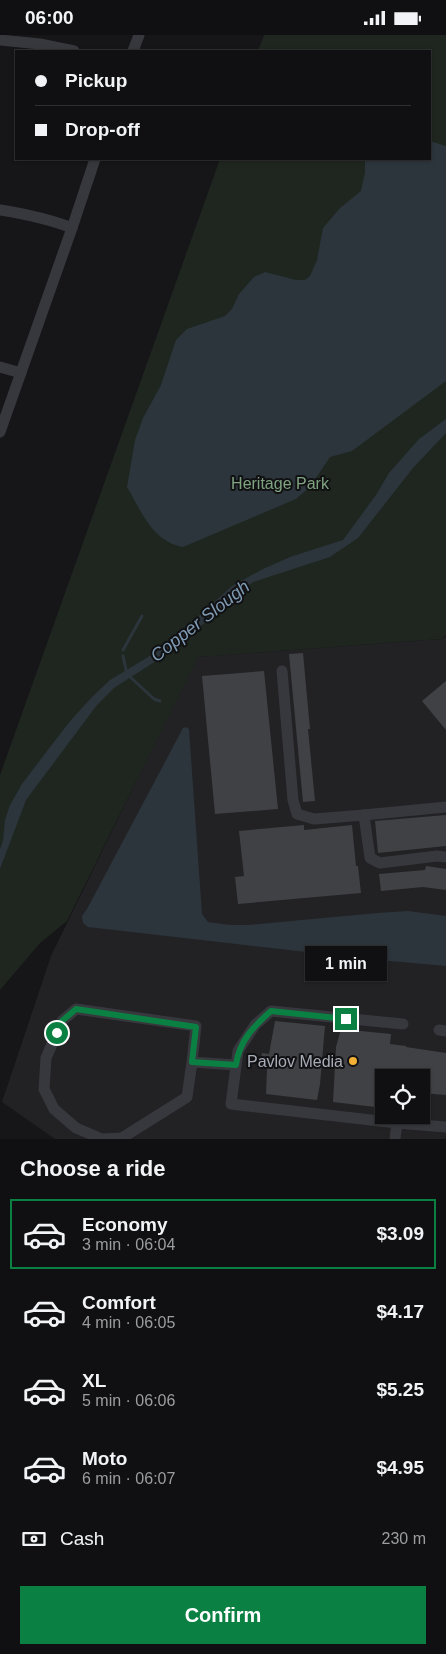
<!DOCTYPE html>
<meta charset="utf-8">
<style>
body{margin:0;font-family:Arial,sans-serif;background:#19191b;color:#f1f3f6;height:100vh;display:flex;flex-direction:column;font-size:19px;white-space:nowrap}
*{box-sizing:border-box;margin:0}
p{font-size:16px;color:#9c9d9f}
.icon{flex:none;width:28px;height:28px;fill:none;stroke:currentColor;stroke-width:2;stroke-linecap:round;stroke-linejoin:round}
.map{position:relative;height:1104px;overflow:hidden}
.panel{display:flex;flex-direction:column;background:#101012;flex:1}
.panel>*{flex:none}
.guide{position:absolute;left:15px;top:15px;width:416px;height:110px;border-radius:0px;box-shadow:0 1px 4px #0004,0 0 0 1px #303032;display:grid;align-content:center;height:110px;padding:0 20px;background:#101012}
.fabs{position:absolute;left:375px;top:1034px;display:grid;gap:10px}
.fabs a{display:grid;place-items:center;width:55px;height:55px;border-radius:0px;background:#101012;box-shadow:0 1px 4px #0004,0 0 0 1px #303032;font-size:25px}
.end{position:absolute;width:22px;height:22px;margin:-11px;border:6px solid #0b8043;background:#fff;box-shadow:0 0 0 2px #fff}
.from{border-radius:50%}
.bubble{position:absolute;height:35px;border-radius:0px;background:#101012;box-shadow:0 1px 4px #0004,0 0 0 1px #303032;font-size:16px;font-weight:800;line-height:35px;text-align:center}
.guide b{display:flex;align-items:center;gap:18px;height:48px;font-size:19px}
.guide b+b{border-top:1px solid #303032}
.guide i{width:12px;height:12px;background:#f1f3f6}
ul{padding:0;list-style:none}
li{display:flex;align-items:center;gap:15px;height:70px;margin:0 10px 8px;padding:0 10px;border:2px solid transparent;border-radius:0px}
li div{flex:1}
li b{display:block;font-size:19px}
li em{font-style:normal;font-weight:800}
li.selected{border-color:#0b8043}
li>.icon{width:45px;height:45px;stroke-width:1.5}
h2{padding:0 20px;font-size:22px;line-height:60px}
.pay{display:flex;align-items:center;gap:12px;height:55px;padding:0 20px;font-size:19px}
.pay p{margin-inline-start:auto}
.primary-button{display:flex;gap:10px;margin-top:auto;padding:10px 20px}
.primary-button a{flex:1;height:58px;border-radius:0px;background:#0b8043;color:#fff;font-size:20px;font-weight:800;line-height:58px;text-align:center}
.status{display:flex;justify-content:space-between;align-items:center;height:35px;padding:0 25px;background:#101012;direction:ltr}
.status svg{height:14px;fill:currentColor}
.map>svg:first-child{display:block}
</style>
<div class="status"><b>06:00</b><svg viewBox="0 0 49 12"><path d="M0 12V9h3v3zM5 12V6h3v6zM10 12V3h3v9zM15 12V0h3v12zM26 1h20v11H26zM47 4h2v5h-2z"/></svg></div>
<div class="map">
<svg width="446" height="1104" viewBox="0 0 446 1104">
<rect width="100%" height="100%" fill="#161618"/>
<!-- built -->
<path fill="#222225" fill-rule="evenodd" d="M446,601V1104H55L2,1067L51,921L197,622L441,604ZM384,1042H421V1080H384Z"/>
<!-- green -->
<polygon fill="#1e261f" points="264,0 446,0 446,600 441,604 198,622 67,886 40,908 0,955 0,740 220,124 430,124 430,16 258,16"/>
<!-- water -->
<g fill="#2c353c">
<path d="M430,106L446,111V346L352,416L330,422L310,452L296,464L183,512C153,507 141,476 127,452L135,405L143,383L161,350L176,305L187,294L225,281L232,274L239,259L254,242L265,237L296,245H305L310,241L317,225L323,193L340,173L361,156L365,137V124H430Z"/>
<polygon points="446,384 446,398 413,433 358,503 330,522 253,547 170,617 114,653 97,670 26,765 0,834 0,814 3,806 5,785 10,770 22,749 50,712 71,685 92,662 110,645 163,613 232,551 263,534 290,522 343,505 376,460 389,438 419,404"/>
<polygon points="186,692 189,694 202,879 208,887 230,890 248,890 377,878 408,876 446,881 446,931 368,924 88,892 83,888 82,881 87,874 183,693"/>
</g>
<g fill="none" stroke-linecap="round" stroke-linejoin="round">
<!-- stream -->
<g stroke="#2c353c" stroke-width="3">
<polyline points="123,615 142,581"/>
<polyline points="123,621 127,639 154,664 160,666"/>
</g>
</g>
<!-- building -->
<g fill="#404145">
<polygon points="303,618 310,694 308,694 315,766 303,767 289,619"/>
<polygon points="264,636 278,774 215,779 202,641"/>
<polygon points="446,646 446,695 422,666"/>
<polygon points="446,780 446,811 378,818 375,786"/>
<polygon points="304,790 304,795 352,790 356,831 358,831 361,858 238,869 235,842 244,841 239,796"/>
<polygon points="426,831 446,834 446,855 423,852 381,856 379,839 425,835"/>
<polygon points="275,986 325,991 320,1049 317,1065 266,1059 267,1033 260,1032 262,1018 269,1019"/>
<polygon points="341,994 391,999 390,1009 406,1011 406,1012 446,1018 446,1060 421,1058 421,1042 384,1042 384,1073 333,1067 336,1012"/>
</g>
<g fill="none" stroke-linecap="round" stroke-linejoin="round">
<!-- minor -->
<g stroke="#37383d" stroke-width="11">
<polyline points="0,5 40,9 74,16"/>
<polyline points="133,16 139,0"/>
<path d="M0,175C25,179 49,184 72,193"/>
<polyline points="0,332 21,338"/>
<polyline points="0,397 72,193 95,124"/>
<polyline points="282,636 293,765 297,779 314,784 364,780 370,823 380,828 437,821 446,822"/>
<polyline points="364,780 446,772"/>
<polyline points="439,995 446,996"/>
<polyline points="192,1027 187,1062 122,1103 102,1104 76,1093 54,1074 44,1054 46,1023 62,986 76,974 196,991 192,1027 236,1030"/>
<polyline points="397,1088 446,1092"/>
<polyline points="395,1104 397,1088 231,1069 238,1016 255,990 271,976 403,989"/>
</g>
</g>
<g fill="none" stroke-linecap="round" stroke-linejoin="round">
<!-- route -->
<path stroke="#0b8043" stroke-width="6" d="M57,998L62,986L76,974L196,992L192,1027L236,1030C239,1006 254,991 271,976L346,984"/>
</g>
<!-- markers -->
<circle fill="#f2b134" stroke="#111113" stroke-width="2" cx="353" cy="1026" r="5"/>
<g text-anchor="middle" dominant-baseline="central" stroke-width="4" stroke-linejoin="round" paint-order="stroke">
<!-- park labels -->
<g font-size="16" fill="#7fa381" stroke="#111113">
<text x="280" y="448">Heritage Park</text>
</g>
<!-- poi labels -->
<g font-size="16" fill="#a8adb8" stroke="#111113" text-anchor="end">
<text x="343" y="1026">Pavlov Media</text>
</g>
<!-- water labels -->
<g font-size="18" font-style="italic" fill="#7f9bb3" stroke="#111113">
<text transform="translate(200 586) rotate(-38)">Copper Slough</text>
</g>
</g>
</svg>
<div class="fabs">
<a><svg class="icon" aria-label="locate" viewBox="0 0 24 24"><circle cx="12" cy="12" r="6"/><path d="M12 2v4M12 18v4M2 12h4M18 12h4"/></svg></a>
</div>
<i class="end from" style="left:57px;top:998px"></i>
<i class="end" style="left:346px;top:984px"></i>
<div class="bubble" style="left:305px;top:911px;width:82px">1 min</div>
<div class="guide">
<b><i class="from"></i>Pickup</b>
<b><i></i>Drop-off</b>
</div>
</div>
<section class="panel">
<h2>Choose a ride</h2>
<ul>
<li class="selected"><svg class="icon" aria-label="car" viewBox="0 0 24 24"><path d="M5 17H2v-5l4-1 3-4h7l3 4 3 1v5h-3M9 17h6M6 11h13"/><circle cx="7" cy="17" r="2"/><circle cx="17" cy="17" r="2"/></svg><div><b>Economy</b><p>3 min · 06:04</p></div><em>$3.09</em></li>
<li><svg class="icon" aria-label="car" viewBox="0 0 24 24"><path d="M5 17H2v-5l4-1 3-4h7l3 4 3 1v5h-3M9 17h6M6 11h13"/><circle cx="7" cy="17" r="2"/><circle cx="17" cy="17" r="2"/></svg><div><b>Comfort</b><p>4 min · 06:05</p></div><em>$4.17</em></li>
<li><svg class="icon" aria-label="car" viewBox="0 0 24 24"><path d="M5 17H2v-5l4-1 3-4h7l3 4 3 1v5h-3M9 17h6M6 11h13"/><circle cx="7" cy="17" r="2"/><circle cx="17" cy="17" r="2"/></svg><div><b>XL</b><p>5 min · 06:06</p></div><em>$5.25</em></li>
<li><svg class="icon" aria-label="car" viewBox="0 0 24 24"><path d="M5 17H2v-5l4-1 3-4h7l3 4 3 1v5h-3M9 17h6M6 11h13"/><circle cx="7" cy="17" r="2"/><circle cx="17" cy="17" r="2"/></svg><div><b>Moto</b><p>6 min · 06:07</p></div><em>$4.95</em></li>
</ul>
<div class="pay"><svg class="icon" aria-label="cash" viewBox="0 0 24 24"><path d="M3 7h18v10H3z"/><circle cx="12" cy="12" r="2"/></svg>Cash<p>230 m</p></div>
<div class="primary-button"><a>Confirm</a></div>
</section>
